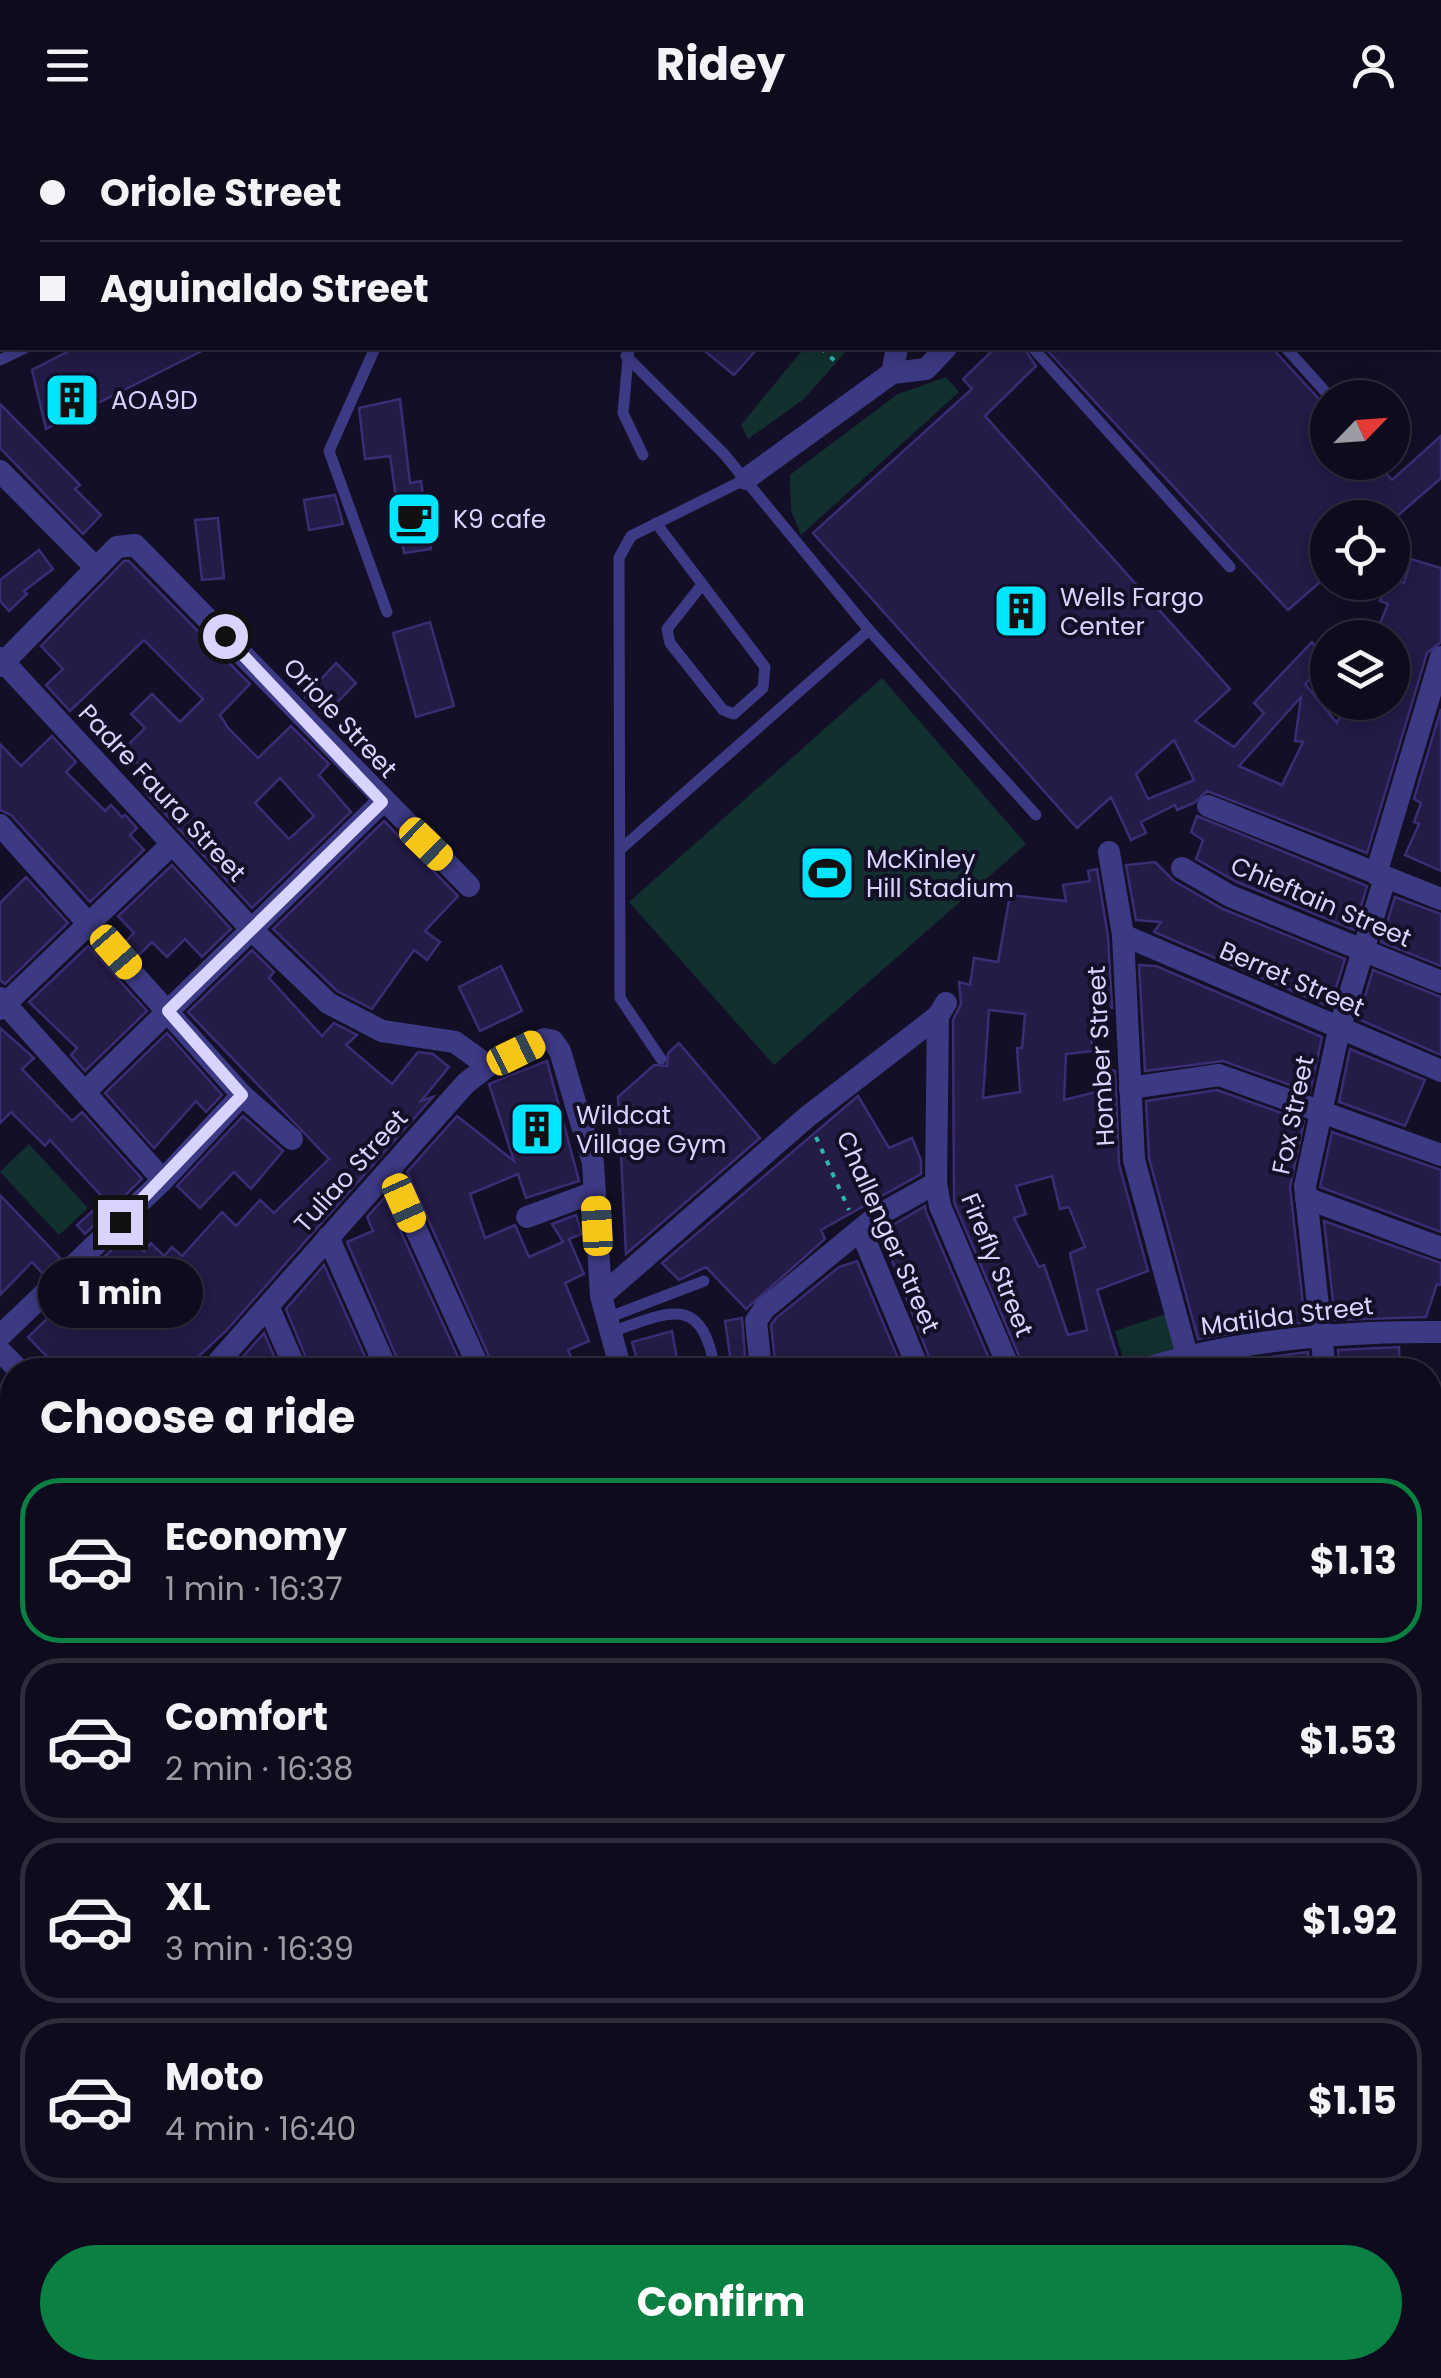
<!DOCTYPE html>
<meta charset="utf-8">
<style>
body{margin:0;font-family:Poppins,sans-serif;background:#171425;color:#f1f3f6;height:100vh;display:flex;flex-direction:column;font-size:38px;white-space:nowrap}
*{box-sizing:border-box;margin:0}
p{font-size:32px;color:#9b9ba3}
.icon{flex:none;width:55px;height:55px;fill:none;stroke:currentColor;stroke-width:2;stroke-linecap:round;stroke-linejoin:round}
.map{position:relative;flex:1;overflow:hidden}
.panel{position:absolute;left:0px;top:1228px;width:1442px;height:1022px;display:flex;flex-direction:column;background:#0e0b1c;border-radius:40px 40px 0 0;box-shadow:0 5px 25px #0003,0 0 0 2px #2e2b3b}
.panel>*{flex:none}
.top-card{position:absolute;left:0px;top:0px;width:1442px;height:220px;box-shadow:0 5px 25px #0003,0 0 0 2px #2e2b3b;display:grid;align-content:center;height:220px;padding:0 40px;background:#0e0b1c}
.needle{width:65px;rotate:65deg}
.fabs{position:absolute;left:1310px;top:250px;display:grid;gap:20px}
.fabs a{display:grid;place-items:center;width:100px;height:100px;border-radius:50%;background:#0e0b1c;box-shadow:0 5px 25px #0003,0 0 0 2px #2e2b3b;font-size:50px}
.end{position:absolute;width:45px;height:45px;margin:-22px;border:12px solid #d9d4ff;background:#111;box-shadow:0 0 0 5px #111}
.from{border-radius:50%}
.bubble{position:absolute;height:70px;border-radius:35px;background:#0e0b1c;box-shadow:0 5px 25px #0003,0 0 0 2px #2e2b3b;font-size:32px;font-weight:700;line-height:70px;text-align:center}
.car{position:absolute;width:30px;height:60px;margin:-30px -15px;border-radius:12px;box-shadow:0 0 8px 2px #0007;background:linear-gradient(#f5c518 24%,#345 0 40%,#f5c518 0 76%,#345 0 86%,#f5c518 0)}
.top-card b{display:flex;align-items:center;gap:35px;height:95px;font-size:38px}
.top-card b+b{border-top:2px solid #2e2b3b}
.top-card i{width:25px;height:25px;background:#f1f3f6}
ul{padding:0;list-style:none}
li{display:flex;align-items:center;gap:30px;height:165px;margin:0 20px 15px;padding:0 20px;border:5px solid #2e2b3b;border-radius:40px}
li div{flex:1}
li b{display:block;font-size:38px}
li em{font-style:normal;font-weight:700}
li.on{border-color:#0b8043}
li>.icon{width:90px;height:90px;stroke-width:1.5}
h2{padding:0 40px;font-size:45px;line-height:120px}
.primary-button{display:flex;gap:20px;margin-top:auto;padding:20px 40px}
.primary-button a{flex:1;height:115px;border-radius:60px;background:#0b8043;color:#fff;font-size:40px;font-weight:700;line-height:115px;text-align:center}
header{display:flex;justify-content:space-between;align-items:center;height:130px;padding:0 40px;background:#0e0b1c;font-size:45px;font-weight:700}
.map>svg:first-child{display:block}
</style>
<header><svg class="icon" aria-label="menu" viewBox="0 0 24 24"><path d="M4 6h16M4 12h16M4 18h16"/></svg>Ridey<svg class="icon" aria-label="person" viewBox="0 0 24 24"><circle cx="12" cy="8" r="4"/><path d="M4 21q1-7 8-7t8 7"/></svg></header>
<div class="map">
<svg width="1441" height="2248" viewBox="0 0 1441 2248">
<rect width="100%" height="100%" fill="#130f26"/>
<!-- green -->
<g fill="#12302f">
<polygon points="0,0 448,0 2,2 2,33"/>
<polygon points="804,218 849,218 804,269 748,309 741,295"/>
<polygon points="946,247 959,262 801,405 791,380 790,345 898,264"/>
<polygon points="882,548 1026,714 774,935 629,772"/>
<polygon points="29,1014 88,1078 59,1105 0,1042"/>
<polygon points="1166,1184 1178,1224 1126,1239 1115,1201"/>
</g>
<!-- building -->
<g fill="#241b47" stroke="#3b2d73" stroke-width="2.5" fill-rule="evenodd">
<polygon points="75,218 208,218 46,299 32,240"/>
<polygon points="701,218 758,218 734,245"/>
<path d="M995,218H1024L1036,236L985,286L1230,559L1195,591L1234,617L1264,583L1254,573L1312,512L1316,517L1328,504V531L1305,554L1337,593L1346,572H1392V508H1374L1388,474L1380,471L1386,452L1392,449L1404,453L1411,429L1441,438V512L1427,523L1367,723L1207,661L1194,673L1177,680L1175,675L1141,692L1146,703L1131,710L1111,667L1077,698L813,403L972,259L963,249ZM1301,567L1295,611L1303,612L1282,655L1239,636ZM1174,610L1194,650L1148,669L1136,644Z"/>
<polygon points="1045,218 1272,218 1328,279 1328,332 1376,332 1392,350 1441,306 1441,348 1395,388 1328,388 1328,445 1288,480"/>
<polygon points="400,269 410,353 421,351 431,419 404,423 390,326 365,329 359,278"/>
<polygon points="0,274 80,355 75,359 101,385 83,404 0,318"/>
<polygon points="335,365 343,394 309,400 304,370"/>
<polygon points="218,388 224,448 202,450 195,390"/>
<polygon points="39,420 53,439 24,461 27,464 9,481 0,471 0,450"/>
<path d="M124,431H129L250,554L220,585L228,598L258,628L291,596L329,634L319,645L351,682L252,778L146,663L157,653L124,619L145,598L131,584L152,564L180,592L203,569L144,510L70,581L46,555L63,539L41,516ZM280,648L314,686L289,709L255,673Z"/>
<polygon points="430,492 454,576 416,587 393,503"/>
<polygon points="336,533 356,553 324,586 305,567"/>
<polygon points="1441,579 1441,741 1405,725 1419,694 1414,692 1421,673 1414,669"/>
<polygon points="52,606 76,632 66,642 105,681 111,675 122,687 125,685 137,698 130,705 144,720 90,772 11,685 0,680 0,614 21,636"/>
<polygon points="1197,686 1367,756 1354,800 1237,752 1196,729 1203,710 1191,702"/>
<polygon points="384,691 458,766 425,801 440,812 427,830 414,820 372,879 337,861 273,799"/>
<polygon points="1155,732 1174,751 1223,779 1345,829 1330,877 1154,802 1161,792 1136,790 1126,735"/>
<polygon points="172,735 231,799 202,827 185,809 167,827 152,812 138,826 125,812 134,803 118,786"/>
<path d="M1097,739L1108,807L1112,878L1097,881L1099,900L1090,901L1093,921L1066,924L1064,970L1096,962L1103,937L1115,941L1119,1034L1148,1141L1097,1160L1119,1232L1096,1240L1091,1233L1067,1240H1025L954,1072L953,890L961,874L959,852L970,855L974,828L998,832L1010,765L1066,771L1063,755L1090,751L1088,741ZM989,880L1025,884L1022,918H1017L1020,962L983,968ZM1052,1046L1060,1079L1069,1077L1085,1117L1070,1123L1087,1200L1068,1205L1044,1135L1039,1137L1014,1088L1026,1084L1016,1056Z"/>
<polygon points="26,747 68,793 5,854 0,850 0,773"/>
<polygon points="1395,767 1441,784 1441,836 1381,812"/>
<polygon points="88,816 147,881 85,941 71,925 77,918 29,872"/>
<polygon points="252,820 274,842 269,848 322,906 334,893 357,905 346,915 392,954 418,922 433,924 449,937 421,971 433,967 226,1201 184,1240 60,1240 28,1207 49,1187 46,1183 127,1105 144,1121 151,1113 164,1126 172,1117 182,1126 222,1082 236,1096 260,1070 274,1083 329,1029 188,882"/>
<polygon points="1139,835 1156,836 1322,907 1310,962 1223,931 1145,941"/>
<polygon points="501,836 522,881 480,901 459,857"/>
<polygon points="1373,840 1441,867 1441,925 1358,889"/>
<polygon points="0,898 34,928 22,939 72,991 82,982 142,1049 85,1104 77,1095 105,1070 50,1010 45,1016 11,982 0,993"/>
<polygon points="167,903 222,965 206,982 196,971 154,1018 105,963"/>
<polygon points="679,913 760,1008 626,1124 618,967 654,935 667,936 668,923"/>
<polygon points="1350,919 1425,950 1405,996 1339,972"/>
<polygon points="547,931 579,1051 526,1068 518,1044 470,1064 485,1108 515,1095 529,1127 563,1112 552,1094 576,1085 582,1104 569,1109 584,1144 565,1153 589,1211 568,1220 577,1240 495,1240 407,1042 457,986 514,1031 489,954"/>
<polygon points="1217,960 1304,991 1290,1057 1305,1192 1198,1209 1149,1028 1146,971"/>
<polygon points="858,966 889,1018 912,1008 921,1030 921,1044 821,1100 825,1109 746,1179 706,1137 679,1150 662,1133"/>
<polygon points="243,986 283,1021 251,1059 234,1042 200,1078 177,1056"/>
<polygon points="1332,1002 1441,1040 1441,1102 1320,1057"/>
<polygon points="0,1065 60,1128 43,1144 32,1132 0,1165"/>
<polygon points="385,1067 464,1240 402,1240 347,1112 373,1101 367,1087"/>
<polygon points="925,1076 926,1082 994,1240 934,1240 881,1102"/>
<polygon points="1324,1091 1441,1133 1441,1155 1437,1154 1426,1187 1335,1190"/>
<polygon points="857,1131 903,1240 776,1240 771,1195 776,1188 839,1137"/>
<polygon points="324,1135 371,1240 311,1240 286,1179"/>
<polygon points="742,1188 746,1240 732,1240 725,1191"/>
<polygon points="672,1201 679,1240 640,1240 632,1212"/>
<polygon points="264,1203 280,1240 243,1240 239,1231"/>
<polygon points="1399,1217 1400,1240 1340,1240 1338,1220"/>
<polygon points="1308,1222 1310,1240 1213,1237 1254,1229"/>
</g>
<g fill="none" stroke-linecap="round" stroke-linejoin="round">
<!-- path -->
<g stroke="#2fb8b0" stroke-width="4" stroke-dasharray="5 8" stroke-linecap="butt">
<polyline points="998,0 1001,2"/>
<polyline points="961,2 963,0"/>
<polyline points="1432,2 1435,0"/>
<polyline points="1440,126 1441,125"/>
<polyline points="821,218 837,233"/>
<polyline points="816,1007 849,1080"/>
</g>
<!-- lane -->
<g stroke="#3d3a85" stroke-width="11">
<polyline points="375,218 329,321 387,482"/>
<polyline points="629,218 623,283 643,325"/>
<polyline points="1033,218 1230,437"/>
<polyline points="1286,218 1331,268"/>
<polyline points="626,226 724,324 869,500 1036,685"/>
<polyline points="0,230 25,218"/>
<polyline points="656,393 765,537 763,558 734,584 723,580 670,513 667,499 701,456"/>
<polyline points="622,718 869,500"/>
<polyline points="661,929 620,868 619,428 631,406 746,349"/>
<polyline points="607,1188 704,1151"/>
<path d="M611,1202C669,1182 702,1162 715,1240"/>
<polyline points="255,2238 262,2248"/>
<polyline points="633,2238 637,2248"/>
<polyline points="894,2238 894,2248"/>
<polyline points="375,2248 382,2238"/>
</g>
<!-- street -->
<g stroke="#3d3a85" stroke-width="22">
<polyline points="452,2 457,0"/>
<polyline points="1079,2 1081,0"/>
<polyline points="1162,2 1165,0"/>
<polyline points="0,133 2,136"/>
<polyline points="892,243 897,218"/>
<polyline points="0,341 95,437"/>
<polyline points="746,349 892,243 926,239 946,218"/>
<polyline points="0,528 253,801 328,873 382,901 455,912 488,936"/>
<polyline points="0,536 117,417 135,415 469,756"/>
<polyline points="1208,676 1441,769"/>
<polyline points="0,695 242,965 292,1009"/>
<polyline points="1109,722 1123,805 1134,1030 1191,1240"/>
<polyline points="1182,738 1230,766 1441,852"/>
<polyline points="1376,744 1441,527"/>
<polyline points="1123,805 1441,941"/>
<polyline points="0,868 163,1050"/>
<polyline points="946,873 938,886 936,1053 940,1076 1010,1240"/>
<polyline points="0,879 171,715"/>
<polyline points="1130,958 1219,945 1441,1025"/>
<polyline points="85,962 382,672"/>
<polyline points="389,1040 480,1240"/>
<polyline points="1306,1068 1441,1118"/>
<polyline points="527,1087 595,1062"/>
<polyline points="861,1101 919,1240"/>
<polyline points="328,1107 387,1240"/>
<polyline points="601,1166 807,987 938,886"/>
<polyline points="268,1176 296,1240"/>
<polyline points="0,1206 163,1050 242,965"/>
<polyline points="0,1221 19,1240"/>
<polyline points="211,1240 466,953 488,936 544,909 553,911 560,921 593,1033 601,1166 621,1240"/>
<polyline points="761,1240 756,1191 765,1178 877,1086 936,1053"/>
<path d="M1141,1240C1237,1209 1340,1201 1441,1202"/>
<polyline points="1325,1240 1305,1056 1339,900 1385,748"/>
<polyline points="1430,1383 1441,1382"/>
<polyline points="1430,1468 1441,1466"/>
<polyline points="0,1477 12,1463"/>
<polyline points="1430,1548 1441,1546"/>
<polyline points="0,1639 12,1633"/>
<polyline points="1430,1654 1441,1653"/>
<polyline points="0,1706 12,1702"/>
<polyline points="0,1775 12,1774"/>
<polyline points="1430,1960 1441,1958"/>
<polyline points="1430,2039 1441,2038"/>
<polyline points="0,2113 12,2143"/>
<polyline points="1430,2123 1441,2122"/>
<polyline points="1430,2226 1441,2225"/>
<polyline points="53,2238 58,2248"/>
<polyline points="693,2238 698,2248"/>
<polyline points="1295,2248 1313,2238"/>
</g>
<!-- secondary -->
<g stroke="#6f6bff" stroke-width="25">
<polyline points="1430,1787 1441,1786"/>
<polyline points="1430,1857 1441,1894"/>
<polyline points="0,1922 12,1921"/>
</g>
<!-- primary -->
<g stroke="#c25bff" stroke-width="25">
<polyline points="1430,1693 1441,1692"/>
<polyline points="1430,1745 1441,1743"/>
<polyline points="0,1815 12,1814"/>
<polyline points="0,1873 12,1872"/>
</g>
</g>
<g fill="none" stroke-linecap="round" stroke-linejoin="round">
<!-- route -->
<polyline stroke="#d9d4ff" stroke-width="12" points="120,1092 242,965 168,881 382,672 225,506"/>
</g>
<!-- icons -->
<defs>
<g id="building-square" transform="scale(2.875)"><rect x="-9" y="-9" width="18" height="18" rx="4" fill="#00e5ff" stroke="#130f26"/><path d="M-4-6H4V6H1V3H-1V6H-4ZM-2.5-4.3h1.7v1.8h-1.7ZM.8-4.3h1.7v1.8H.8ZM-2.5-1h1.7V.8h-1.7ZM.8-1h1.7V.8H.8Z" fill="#111"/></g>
<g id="cafe-square" transform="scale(2.875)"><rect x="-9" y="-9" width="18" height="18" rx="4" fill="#00e5ff" stroke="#130f26"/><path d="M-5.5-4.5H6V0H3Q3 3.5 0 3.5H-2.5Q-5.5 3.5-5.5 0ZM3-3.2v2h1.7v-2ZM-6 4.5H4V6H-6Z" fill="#111"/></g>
<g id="stadium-square" transform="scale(2.875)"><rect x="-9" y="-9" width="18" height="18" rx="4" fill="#00e5ff" stroke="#130f26"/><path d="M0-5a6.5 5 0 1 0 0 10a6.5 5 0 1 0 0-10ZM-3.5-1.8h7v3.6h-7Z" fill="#111"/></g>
</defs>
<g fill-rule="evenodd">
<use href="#building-square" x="72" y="270"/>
<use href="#cafe-square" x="414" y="389"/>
<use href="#building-square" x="1021" y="481"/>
<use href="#stadium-square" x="827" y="743"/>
<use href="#building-square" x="537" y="999"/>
</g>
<g text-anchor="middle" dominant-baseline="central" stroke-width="8" stroke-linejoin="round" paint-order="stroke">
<!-- poi labels -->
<g font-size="25" fill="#d9d4ff" stroke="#130f26" text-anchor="start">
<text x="111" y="270">AOA9D</text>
<text x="453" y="389">K9 cafe</text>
<text x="1060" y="467">Wells Fargo<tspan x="1060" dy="29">Center</tspan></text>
<text x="866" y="729">McKinley<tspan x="866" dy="29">Hill Stadium</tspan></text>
<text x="576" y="985">Wildcat<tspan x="576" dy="29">Village Gym</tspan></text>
</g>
<!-- street labels -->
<g font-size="25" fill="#d9d4ff" stroke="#130f26">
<text transform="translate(340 588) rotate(47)">Oriole Street</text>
<text transform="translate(162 663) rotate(47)">Padre Faura Street</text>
<text transform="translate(1321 772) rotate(23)">Chieftain Street</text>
<text transform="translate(1292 849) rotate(23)">Berret Street</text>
<text transform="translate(1101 926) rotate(-93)">Homber Street</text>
<text transform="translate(1293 985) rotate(-78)">Fox Street</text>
<text transform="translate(351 1041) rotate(-48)">Tuliao Street</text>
<text transform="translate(888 1102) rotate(66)">Challenger Street</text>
<text transform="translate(997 1135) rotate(68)">Firefly Street</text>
<text transform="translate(1287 1186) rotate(-7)">Matilda Street</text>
</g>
</g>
</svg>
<div class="fabs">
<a><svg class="needle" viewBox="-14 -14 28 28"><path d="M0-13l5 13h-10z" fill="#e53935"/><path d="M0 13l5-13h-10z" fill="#9b9ba3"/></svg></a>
<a><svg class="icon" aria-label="locate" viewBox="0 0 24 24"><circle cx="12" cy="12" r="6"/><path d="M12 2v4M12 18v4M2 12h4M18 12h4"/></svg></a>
<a><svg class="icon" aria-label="layers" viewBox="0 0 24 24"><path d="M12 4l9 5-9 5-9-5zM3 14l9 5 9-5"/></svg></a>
</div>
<i class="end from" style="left:225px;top:506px"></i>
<i class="end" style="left:120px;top:1092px"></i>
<div class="bubble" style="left:38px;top:1128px;width:165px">1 min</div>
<i class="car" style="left:426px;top:714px;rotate:134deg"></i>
<i class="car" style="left:116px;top:822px;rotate:139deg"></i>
<i class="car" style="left:516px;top:923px;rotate:64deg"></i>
<i class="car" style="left:404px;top:1073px;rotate:156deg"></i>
<i class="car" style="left:597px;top:1096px;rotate:357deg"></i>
<div class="top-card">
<b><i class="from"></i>Oriole Street</b>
<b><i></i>Aguinaldo Street</b>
</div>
<section class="panel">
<h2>Choose a ride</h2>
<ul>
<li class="on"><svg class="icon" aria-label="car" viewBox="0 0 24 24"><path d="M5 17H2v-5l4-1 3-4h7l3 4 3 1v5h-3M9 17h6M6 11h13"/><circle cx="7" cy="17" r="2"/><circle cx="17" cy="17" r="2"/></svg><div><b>Economy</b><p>1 min · 16:37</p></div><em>$1.13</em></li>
<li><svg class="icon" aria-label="car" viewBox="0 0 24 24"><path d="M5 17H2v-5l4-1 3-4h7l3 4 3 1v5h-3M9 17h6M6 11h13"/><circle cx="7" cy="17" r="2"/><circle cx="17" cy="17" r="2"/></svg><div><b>Comfort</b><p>2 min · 16:38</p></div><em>$1.53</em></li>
<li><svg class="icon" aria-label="car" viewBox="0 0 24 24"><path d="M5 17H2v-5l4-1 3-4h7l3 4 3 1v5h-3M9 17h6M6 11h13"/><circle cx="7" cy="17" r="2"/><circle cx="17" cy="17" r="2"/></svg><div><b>XL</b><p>3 min · 16:39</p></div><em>$1.92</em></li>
<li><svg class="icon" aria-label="car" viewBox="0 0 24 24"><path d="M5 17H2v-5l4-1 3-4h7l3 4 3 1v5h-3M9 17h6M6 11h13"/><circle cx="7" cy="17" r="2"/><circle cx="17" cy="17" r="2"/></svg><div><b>Moto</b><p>4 min · 16:40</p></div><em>$1.15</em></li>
</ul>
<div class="primary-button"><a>Confirm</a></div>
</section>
</div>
